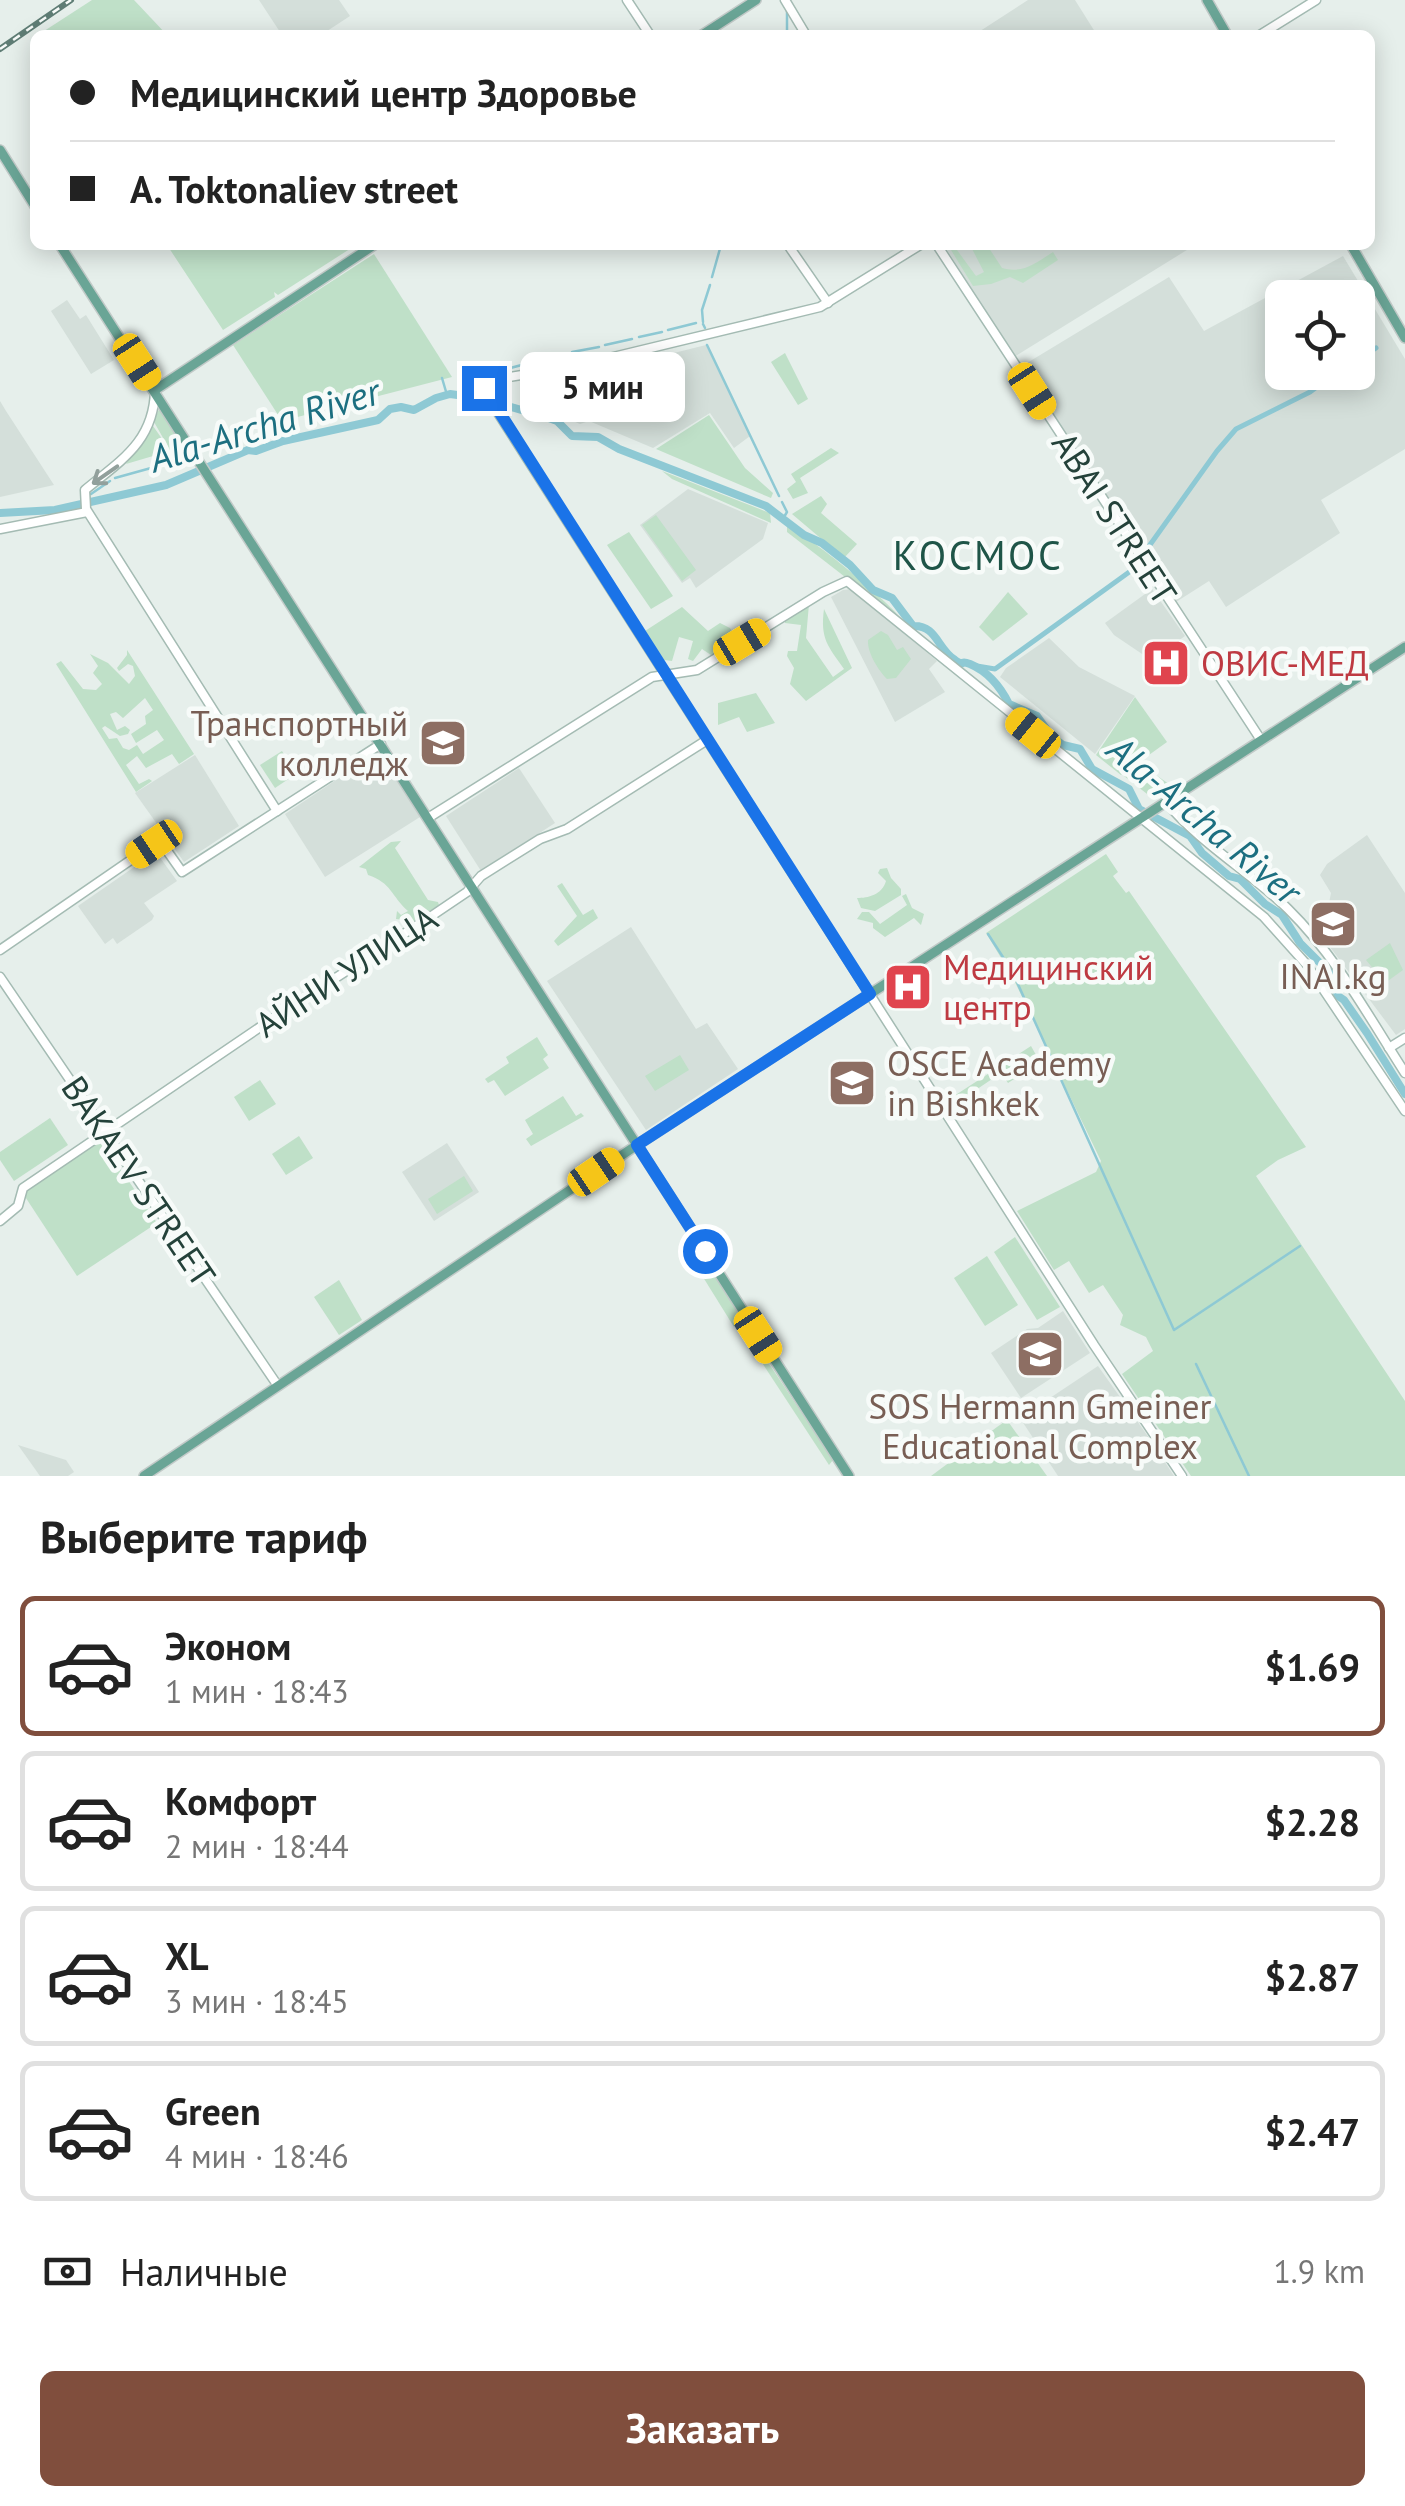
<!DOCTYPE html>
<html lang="ru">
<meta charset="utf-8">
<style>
body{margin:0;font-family:"PT Sans",sans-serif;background:#f2f2f2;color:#222;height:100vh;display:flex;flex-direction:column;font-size:38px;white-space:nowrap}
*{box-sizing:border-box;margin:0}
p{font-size:32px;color:#767676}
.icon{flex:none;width:55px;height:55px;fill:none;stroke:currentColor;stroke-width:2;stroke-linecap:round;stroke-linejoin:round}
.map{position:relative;height:1476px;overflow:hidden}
.sheet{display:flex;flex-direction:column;background:#fff;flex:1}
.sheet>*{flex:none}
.hud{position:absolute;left:30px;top:30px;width:1345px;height:220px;border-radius:15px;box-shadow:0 5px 25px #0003;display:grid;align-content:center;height:220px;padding:0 40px;background:#fff}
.buttons{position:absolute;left:1265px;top:280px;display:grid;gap:20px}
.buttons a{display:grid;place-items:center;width:110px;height:110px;border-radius:15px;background:#fff;box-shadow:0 5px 25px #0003;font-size:50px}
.end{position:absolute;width:45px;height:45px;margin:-22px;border:12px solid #1a73e8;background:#fff;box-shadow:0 0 0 5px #fff}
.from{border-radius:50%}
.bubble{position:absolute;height:70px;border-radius:15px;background:#fff;box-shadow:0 5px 25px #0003;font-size:32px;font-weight:700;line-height:70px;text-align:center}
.car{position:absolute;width:30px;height:60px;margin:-30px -15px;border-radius:12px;box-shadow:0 0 8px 2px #0007;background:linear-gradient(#f5c518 24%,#345 0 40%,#f5c518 0 76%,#345 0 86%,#f5c518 0)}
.hud b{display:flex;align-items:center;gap:35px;height:95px;font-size:38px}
.hud b+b{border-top:2px solid #e0e0e0}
.hud i{width:25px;height:25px;background:#222}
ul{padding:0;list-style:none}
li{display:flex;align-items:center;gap:30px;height:140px;margin:0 20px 15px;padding:0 20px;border:5px solid #e0e0e0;border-radius:15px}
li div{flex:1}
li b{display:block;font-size:38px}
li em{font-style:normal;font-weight:700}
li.on{border-color:#804e3d}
li>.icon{width:90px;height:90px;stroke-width:1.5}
h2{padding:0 40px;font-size:45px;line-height:120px}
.pay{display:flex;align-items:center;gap:25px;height:110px;padding:0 40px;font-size:38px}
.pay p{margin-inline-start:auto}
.button{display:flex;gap:20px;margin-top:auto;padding:20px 40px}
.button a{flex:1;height:115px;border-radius:15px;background:#804e3d;color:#fff;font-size:40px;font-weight:700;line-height:115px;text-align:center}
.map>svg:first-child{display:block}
</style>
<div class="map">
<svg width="1405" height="1476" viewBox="0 0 1405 1476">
<rect width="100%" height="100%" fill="#e6efeb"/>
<!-- built -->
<g fill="#d4dfda" fill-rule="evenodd">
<polygon points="259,0 339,0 350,16 321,35 282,35"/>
<polygon points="1028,0 1075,0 1097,35 974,35"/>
<polygon points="944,245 1195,245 1014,357"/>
<path d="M1343,256L1405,359V449L1321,500L1340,533L1226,607L1209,581L1176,602L1022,366L1169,277L1204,331ZM1282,298H1358V372H1282Z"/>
<polygon points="67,300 80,319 86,315 114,360 91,374 51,311"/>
<polygon points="706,345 750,436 734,448 710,413 653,448 589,421 580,424 546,409 526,394 529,389"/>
<polygon points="0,401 6,411 54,485 0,497"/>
<polygon points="688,489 768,523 763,539 696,588 690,578 682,583 640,525"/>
<polygon points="852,589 937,661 929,669 945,692 895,722 831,597 843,590"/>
<polygon points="1152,589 1185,636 1151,660 1114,635 1105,623"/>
<polygon points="1049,638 1079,667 1135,696 1095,754 1000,677 1006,668"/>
<polygon points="378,752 420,817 325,877 285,814"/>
<polygon points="195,755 239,826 184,862 135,793"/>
<polygon points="519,768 555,823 481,871 446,816"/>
<polygon points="1367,835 1405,893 1405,1029 1396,1035 1315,927 1317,917 1329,903 1331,893 1320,875 1327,864"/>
<polygon points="156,852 177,881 144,903 154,916 152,920 117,944 113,938 105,944 78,906"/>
<polygon points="631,927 696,1029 707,1023 738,1069 646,1130 547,981"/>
<polygon points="447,1143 479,1192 434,1221 402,1172"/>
<polygon points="1063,1311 1090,1353 1021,1398 991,1353 1027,1329 1038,1328"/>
<polygon points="1098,1366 1147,1435 1174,1476 1058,1476 1020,1418"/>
<polygon points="18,1445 66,1460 74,1472 68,1476 40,1476"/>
</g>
<!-- green -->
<g fill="#bfe0c8" fill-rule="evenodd">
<polygon points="92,0 134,0 167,35 38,35"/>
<polygon points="167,245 356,245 278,295 274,292 275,297 223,330"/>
<path d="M970,245H987L1002,268C1023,274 1036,263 1053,252L1058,260L1023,283L1010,277L991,284L973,286L951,250H957L976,276L984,272Z"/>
<polygon points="374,254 452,377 282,421 233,345"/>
<polygon points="785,353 808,399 798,405 771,362"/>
<polygon points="159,409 186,447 172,454 170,451 126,464 153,426 170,450 154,422"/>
<polygon points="709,415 745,468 773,493 771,498 656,449"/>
<polygon points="831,448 839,453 800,478 808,493 793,499 787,489 796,482 791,474"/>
<polygon points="662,471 770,513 771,523 672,479"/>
<polygon points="821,496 827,504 821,513 857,544 844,558 792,514"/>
<polygon points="656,515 696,570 682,581 642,525"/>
<path d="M787,526C806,533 894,605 902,621L787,532Z"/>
<polygon points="629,532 673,596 651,609 607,545"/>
<polygon points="1008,592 1028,614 993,641 979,627"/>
<path d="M809,604L806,638L833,677L844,669C828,646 820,639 824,609L852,668L806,701L790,684L794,668L787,656L788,651H797L801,625L785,623V619Z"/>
<polygon points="682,607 708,631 720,623 730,628 736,638 711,655 702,649 693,661 688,659 693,641 679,637 672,661 664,660 645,631"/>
<path d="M881,631L888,635L897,650L903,647L911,659L896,678L887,679C878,670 867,652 868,640Z"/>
<path d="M127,650L194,754L179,764L172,754L146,768L137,756L126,765L139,784L149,779L152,781L136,792L56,664L61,661L83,689L96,690L102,684L93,673L98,666L90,654L108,663L129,684L135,676L133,666L128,664L119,671L117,668L127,655ZM145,698L153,710L145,716L146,724L131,734L136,743L157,730L164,740L143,754L137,745L129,750L123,748L117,738L109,739L102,728L105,726L120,736L128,734L130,730L125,726L117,730L110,714L116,712L123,718Z"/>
<polygon points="756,693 775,723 747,732 739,717 718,725 718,703"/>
<polygon points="1135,697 1167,742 1121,775 1096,755"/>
<polygon points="282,751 296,774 275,788 260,765"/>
<polygon points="1140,764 1169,784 1151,797 1124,776"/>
<path d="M401,841L395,848L428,900L438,902L439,905L408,925L404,920L396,919L397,911L401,915L408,911C391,896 392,883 368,875L366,869L359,867L391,842Z"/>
<polygon points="1106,854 1118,872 1113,876 1126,893 1129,891 1306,1147 1278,1160 1256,1176 1405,1401 1405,1476 1191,1476 1122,1374 1153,1351 1146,1337 1120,1325 1123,1315 1103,1285 1089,1293 1069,1261 1054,1270 1017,1211 1096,1172 1101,1161 1012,976 986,933"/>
<path d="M887,868L891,878L901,889V895L875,911L861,908L857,898C868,898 882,895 886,881L878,873L880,869Z"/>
<polygon points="562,883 583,915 593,909 598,918 558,946 554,941 577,916 557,886"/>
<polygon points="906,894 912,908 924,914 921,925 914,918 885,937 873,928 873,923 857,919 862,912 869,912 880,924 907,905 902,896"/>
<polygon points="1390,943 1403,970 1385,983 1366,960"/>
<polygon points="537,1037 548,1055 543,1059 549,1068 505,1096 494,1080 488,1083 485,1079 509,1063 506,1057"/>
<polygon points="1031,1046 1040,1062 1008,1083 1001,1073 958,1102 954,1096"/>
<polygon points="680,1055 689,1070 655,1091 645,1076"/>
<polygon points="260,1080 276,1104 249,1121 234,1097"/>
<polygon points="563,1096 576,1116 581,1113 584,1116 531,1146 526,1139 533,1134 525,1120"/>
<polygon points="50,1118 68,1145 14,1181 0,1160 0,1152"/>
<polygon points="299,1136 313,1158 286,1175 272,1154"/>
<polygon points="101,1140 157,1223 77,1276 22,1192"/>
<polygon points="464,1176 473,1191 437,1214 428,1199"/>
<polygon points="1015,1237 1060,1307 1037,1320 994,1252"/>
<polygon points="703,1255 743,1319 734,1327 693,1261"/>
<polygon points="987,1256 1018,1305 985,1326 954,1278"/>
<polygon points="339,1280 362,1320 339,1335 314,1297"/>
<polygon points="756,1344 833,1460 829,1465 753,1349"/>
<polygon points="1007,1420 1047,1476 931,1476 997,1427"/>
</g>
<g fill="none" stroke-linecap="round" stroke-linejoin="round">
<!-- stream -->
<g stroke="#8ec9d4" stroke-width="2.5">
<polyline points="787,11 787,34"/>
<polyline points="712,277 721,245"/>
<polyline points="703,322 702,310 710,285"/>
<polyline points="703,324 705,328"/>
<polyline points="668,330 696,323"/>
<polyline points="639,337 662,332"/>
<polyline points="605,345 632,339"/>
<polyline points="707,345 779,496"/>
<polyline points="572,352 599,347"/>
<polyline points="538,360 566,354"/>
<polyline points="503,370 533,362"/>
<polyline points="442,378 447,395"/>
<polyline points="115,478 169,463"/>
<polyline points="91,494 110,481"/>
<polyline points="782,502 787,512 784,517"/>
<polyline points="988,934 1012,971 1174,1330 1300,1246"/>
<polyline points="1196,1364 1249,1476"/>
</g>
<!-- canal -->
<g stroke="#8ec9d4" stroke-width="5">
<polyline points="1358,360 1376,348"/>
<polyline points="971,665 995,669 1132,570 1217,451 1236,429 1310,392 1337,372"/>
</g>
<!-- river -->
<path stroke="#8ec9d4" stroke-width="8" d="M0,513L55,510L166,485L248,450L256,451L283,441L378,420L390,409L401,407L414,410L436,398L450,394L480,398L546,417L557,421L572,436L598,437L619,449L766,506L804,535L822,543L850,565L873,590L892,598L913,626C937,625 937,649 955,660C967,668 957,659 970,664C989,672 1001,688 1009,704L1037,716L1052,737L1063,745L1080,749L1092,769L1129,789L1139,809L1190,836L1202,853L1229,876L1240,879L1265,904L1282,915L1300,943L1330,973L1338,996L1344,1000L1367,1033L1405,1094"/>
<!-- secondary casing -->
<g stroke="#a4bbb3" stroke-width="11">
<g id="secondary">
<polyline points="627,0 650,35"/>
<polyline points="785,0 806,35"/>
<polyline points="1260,35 1316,0"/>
<polyline points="788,245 828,303"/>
<polyline points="920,245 820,307 576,366 491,380 485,384 484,391 1094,1345 1182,1476"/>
<polyline points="937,245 1261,740"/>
<path d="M155,390C154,442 120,461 85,490L86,509L277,811"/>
<polyline points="0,529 87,512"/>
<path d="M1166,802C1201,844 1249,871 1288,909C1336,956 1369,1017 1405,1073"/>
<polyline points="428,818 652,677 697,670 823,592 847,581 1264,917 1307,965 1405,1111"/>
<polyline points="0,950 154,844 163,845 182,872 381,744"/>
<polyline points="0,977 278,1386"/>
<polyline points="1389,1048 1405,1038"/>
<polyline points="0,1221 18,1206 23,1188 272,1019 433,915 467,892 481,876 540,839 567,829 707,740"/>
</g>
</g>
<!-- primary casing -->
<g stroke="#c2cac8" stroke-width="12">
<g id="primary">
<polyline points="1207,0 1227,35"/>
<polyline points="702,35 756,0"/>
<polyline points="0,150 35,206"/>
<polyline points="60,245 849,1476"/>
<polyline points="1351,245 1405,338"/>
<polyline points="155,390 374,245"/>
<polyline points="144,1476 637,1145 1405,647"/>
</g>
</g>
<!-- secondary -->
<use href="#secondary" stroke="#fff" stroke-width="8"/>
<!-- primary -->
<use href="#primary" stroke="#6aa596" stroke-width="9"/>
<!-- rail casing -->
<g stroke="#5f7d75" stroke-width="6">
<polyline id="rail" points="0,49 71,0"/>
</g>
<!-- rail -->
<use href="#rail" stroke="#f7fbf9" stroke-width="2.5" stroke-dasharray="8" stroke-linecap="butt"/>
</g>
<!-- one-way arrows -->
<defs><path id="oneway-shaft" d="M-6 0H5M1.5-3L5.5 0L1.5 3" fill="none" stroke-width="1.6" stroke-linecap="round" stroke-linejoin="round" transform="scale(2.5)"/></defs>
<use stroke="#92a09c" href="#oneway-shaft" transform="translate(105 475) rotate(145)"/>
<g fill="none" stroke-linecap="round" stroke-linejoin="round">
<!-- route -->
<polyline stroke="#1a73e8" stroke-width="12" points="484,388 870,994 637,1145 705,1251"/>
</g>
<!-- icons -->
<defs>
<g id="hospital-square" transform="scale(2.5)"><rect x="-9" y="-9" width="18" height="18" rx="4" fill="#e0444e" stroke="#f7fbf9"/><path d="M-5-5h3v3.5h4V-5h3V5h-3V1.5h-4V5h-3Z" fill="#fff"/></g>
<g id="university-square" transform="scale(2.5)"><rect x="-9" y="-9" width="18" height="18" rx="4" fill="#8d6e63" stroke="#f7fbf9"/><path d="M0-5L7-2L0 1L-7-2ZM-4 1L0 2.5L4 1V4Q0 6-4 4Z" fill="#fff"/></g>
</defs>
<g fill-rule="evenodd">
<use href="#hospital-square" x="1166" y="663"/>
<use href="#university-square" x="443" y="743"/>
<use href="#university-square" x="1333" y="924"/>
<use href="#hospital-square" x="908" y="987"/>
<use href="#university-square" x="852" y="1083"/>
<use href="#university-square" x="1040" y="1354"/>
</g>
<g text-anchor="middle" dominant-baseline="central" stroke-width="9" stroke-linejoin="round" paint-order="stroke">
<!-- street labels -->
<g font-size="35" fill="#24423a" stroke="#f7fbf9">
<text transform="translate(1115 518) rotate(57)">ABAI STREET</text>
<text transform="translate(346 971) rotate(-33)">АЙНИ УЛИЦА</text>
<text transform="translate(139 1181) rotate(56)">BAKAEV STREET</text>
</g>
<!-- health labels -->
<g font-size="35" fill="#be3a42" stroke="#f7fbf9" text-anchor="start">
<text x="1201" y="663">ОВИС-МЕД</text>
<text x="943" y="967">Медицинский<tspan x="943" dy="40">центр</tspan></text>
</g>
<!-- education labels -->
<g font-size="35" fill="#785e54" stroke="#f7fbf9">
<text x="408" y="723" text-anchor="end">Транспортный<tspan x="408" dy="40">колледж</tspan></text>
<text x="1333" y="976">INAI.kg</text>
<text x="887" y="1063" text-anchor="start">OSCE Academy<tspan x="887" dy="40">in Bishkek</tspan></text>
<text x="1040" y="1406">SOS Hermann Gmeiner<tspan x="1040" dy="40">Educational Complex</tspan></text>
</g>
<!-- water labels -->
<g font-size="38" font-style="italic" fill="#1c6f80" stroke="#f7fbf9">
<text transform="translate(264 424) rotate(-17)">Ala-Archa River</text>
<text transform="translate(1205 819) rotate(40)">Ala-Archa River</text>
</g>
<!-- quarter labels -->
<g font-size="40" letter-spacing="2.5" fill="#1f5548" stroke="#f7fbf9">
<text x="978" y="555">КОСМОС</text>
</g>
</g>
</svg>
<div class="buttons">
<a><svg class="icon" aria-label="locate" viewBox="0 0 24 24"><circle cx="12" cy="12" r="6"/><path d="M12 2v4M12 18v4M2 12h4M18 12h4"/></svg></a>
</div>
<i class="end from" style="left:705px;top:1251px"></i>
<i class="end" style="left:484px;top:388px"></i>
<div class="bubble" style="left:520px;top:352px;width:165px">5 мин</div>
<i class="car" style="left:137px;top:362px;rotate:147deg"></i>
<i class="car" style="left:1032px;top:391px;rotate:147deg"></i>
<i class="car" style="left:742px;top:642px;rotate:59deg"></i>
<i class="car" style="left:1033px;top:733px;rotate:309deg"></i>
<i class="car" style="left:154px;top:844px;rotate:236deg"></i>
<i class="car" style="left:596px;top:1172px;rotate:56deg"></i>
<i class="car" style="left:758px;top:1335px;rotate:147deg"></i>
<div class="hud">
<b><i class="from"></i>Медицинский центр Здоровье</b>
<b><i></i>A. Toktonaliev street</b>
</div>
</div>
<section class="sheet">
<h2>Выберите тариф</h2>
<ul>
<li class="on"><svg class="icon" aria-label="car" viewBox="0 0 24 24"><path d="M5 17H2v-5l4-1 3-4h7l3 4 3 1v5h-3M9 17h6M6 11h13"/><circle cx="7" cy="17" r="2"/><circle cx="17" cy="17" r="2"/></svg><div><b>Эконом</b><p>1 мин · 18:43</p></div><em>$1.69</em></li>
<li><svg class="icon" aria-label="car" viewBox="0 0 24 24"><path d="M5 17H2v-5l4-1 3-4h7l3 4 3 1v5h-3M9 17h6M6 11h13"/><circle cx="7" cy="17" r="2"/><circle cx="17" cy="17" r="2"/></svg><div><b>Комфорт</b><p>2 мин · 18:44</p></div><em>$2.28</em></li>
<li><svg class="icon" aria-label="car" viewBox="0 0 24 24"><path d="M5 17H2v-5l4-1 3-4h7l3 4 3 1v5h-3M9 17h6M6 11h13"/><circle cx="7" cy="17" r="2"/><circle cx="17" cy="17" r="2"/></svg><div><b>XL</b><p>3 мин · 18:45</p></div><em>$2.87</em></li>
<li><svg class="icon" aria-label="car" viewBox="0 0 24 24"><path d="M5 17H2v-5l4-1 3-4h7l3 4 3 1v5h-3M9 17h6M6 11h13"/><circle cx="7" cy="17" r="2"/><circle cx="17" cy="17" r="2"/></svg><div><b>Green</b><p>4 мин · 18:46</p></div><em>$2.47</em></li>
</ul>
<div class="pay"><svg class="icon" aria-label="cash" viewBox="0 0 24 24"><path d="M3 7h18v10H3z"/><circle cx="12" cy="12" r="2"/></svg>Наличные<p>1.9 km</p></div>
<div class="button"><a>Заказать</a></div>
</section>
